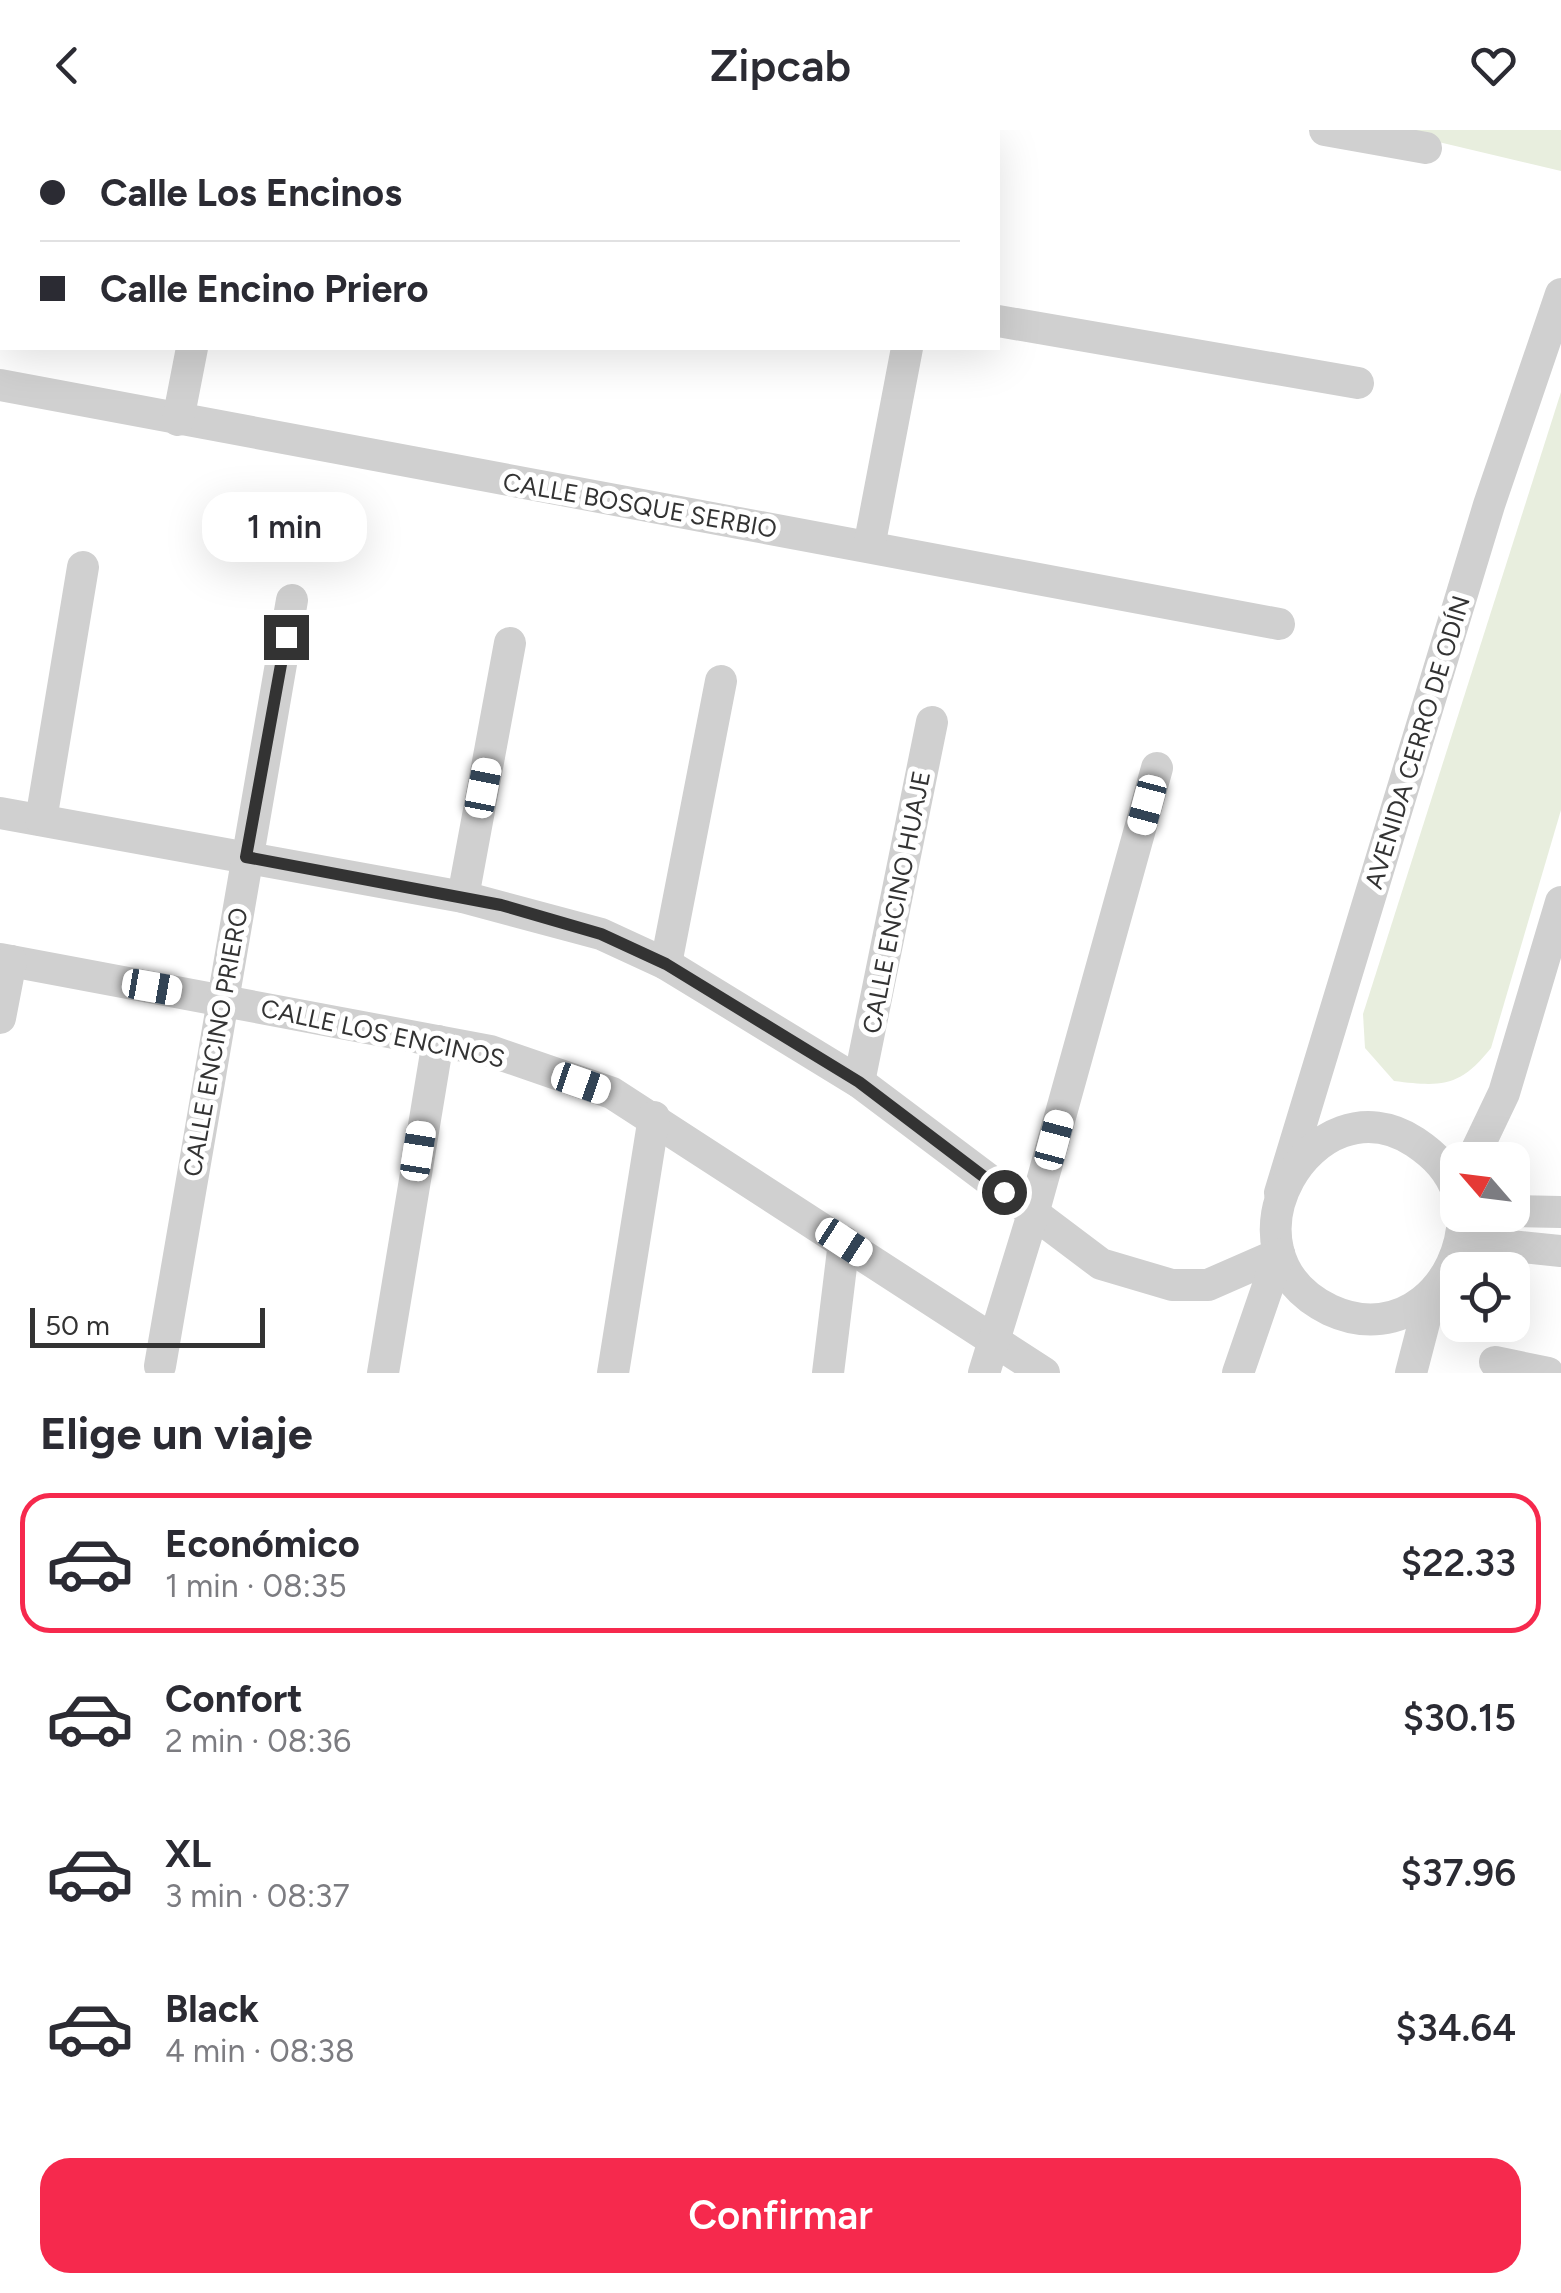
<!DOCTYPE html>
<html lang="es">
<meta charset="utf-8">
<style>
body{margin:0;font-family:Figtree,sans-serif;background:#f7f7f7;color:#2b2b33;height:100vh;display:flex;flex-direction:column;font-size:38px;white-space:nowrap}
*{box-sizing:border-box;margin:0}
p{font-size:32px;color:#7c7c81}
.icon{flex:none;width:55px;height:55px;fill:none;stroke:currentColor;stroke-width:2;stroke-linecap:round;stroke-linejoin:round}
.map{position:relative;height:1243px;overflow:hidden}
.panel{display:flex;flex-direction:column;background:#fff;flex:1}
.panel>*{flex:none}
.banner{position:absolute;left:0px;top:0px;width:1000px;height:220px;box-shadow:0 10px 40px #0002;display:grid;align-content:center;height:220px;padding:0 40px;background:#fff}
.needle{width:65px;rotate:298deg}
.fabs{position:absolute;left:1440px;top:1012px;display:grid;gap:20px}
.fabs a{display:grid;place-items:center;width:90px;height:90px;border-radius:20px;background:#fff;box-shadow:0 10px 40px #0002;font-size:50px}
.scale{position:absolute;left:30px;bottom:25px;width:235px;box-sizing:border-box;padding-left:10px;border:5px solid #333;border-top:0;font-size:28px;line-height:35px;white-space:nowrap;color:#333;-webkit-text-stroke:8px #fff;paint-order:stroke}
.end{position:absolute;width:45px;height:45px;margin:-22px;border:12px solid #333;background:#fff;box-shadow:0 0 0 5px #fff}
.from{border-radius:50%}
.bubble{position:absolute;height:70px;border-radius:30px;background:#fff;box-shadow:0 10px 40px #0002;font-size:32px;font-weight:600;line-height:70px;text-align:center}
.car{position:absolute;width:30px;height:60px;margin:-30px -15px;border-radius:12px;box-shadow:0 0 8px 2px #0007;background:linear-gradient(#fff 24%,#345 0 40%,#fff 0 76%,#345 0 86%,#fff 0)}
.banner b{display:flex;align-items:center;gap:35px;height:95px;font-size:38px}
.banner b+b{border-top:2px solid #e1e1e2}
.banner i{width:25px;height:25px;background:#2b2b33}
ul{padding:0;list-style:none}
li{display:flex;align-items:center;gap:30px;height:140px;margin:0 20px 15px;padding:0 20px;border:5px solid transparent;border-radius:30px}
li div{flex:1}
li b{display:block;font-size:38px}
li em{font-style:normal;font-weight:600}
li.selected{border-color:#f6294d}
li>.icon{width:90px;height:90px;stroke-width:1.5}
h2{padding:0 40px;font-size:45px;line-height:120px}
.button{display:flex;gap:20px;margin-top:auto;padding:20px 40px}
.button a{flex:1;height:115px;border-radius:30px;background:#f6294d;color:#fff;font-size:40px;font-weight:600;line-height:115px;text-align:center}
header{display:flex;justify-content:space-between;align-items:center;height:130px;padding:0 40px;background:#fff;font-size:45px;font-weight:600}
.map>svg:first-child{display:block}
</style>
<header><svg class="icon" aria-label="back" viewBox="0 0 24 24"><path d="M15 5l-7 7 7 7"/></svg>Zipcab<svg class="icon" aria-label="heart" viewBox="0 0 24 24"><path d="M12 20l-8-8c-3-5 5-10 8-4 3-6 11-1 8 4z"/></svg></header>
<div class="map">
<svg width="1561" height="1243" viewBox="0 0 1561 1243">
<rect width="100%" height="100%" fill="#fff"/>
<!-- green -->
<g fill="#e8eede">
<polygon points="1388,0 1561,0 1561,41"/>
<path d="M1561,262V680L1491,918C1460,957 1442,957 1394,951L1365,918L1363,884Z"/>
</g>
<g fill="none" stroke-linecap="round" stroke-linejoin="round">
<!-- minor -->
<g stroke="#d0d0d0" stroke-width="32">
<polyline points="1325,0 1426,18"/>
<polyline points="234,2 234,0"/>
<polyline points="946,2 947,0"/>
<polyline points="0,8 2,9"/>
<polyline points="998,191 1358,253"/>
<polyline points="0,255 1279,494"/>
<polyline points="178,290 192,218"/>
<polyline points="869,417 907,218"/>
<polyline points="0,683 463,767 601,804 666,834 859,952 1101,1134 1172,1155 1208,1155 1279,1124"/>
<polyline points="41,690 83,437"/>
<polyline points="463,767 510,513"/>
<polyline points="0,829 490,921 612,963 1044,1243"/>
<polyline points="666,834 721,551"/>
<polyline points="0,888 11,831"/>
<polyline points="859,952 932,592"/>
<polyline points="1472,1030 1504,963 1561,772"/>
<polyline points="1280,1063 1489,375 1561,164"/>
<path d="M1458,1064C1450,1041 1436,1026 1415,1012C1314,945 1209,1122 1330,1180C1401,1213 1462,1155 1463,1085"/>
<polyline points="1512,1081 1561,1082"/>
<polyline points="1462,1111 1561,1121"/>
<polyline points="1495,1232 1548,1243"/>
<polyline points="160,1236 292,470"/>
<polyline points="383,1243 438,911"/>
<polyline points="613,1243 654,987"/>
<polyline points="828,1243 844,1112"/>
<polyline points="984,1243 1033,1084 1157,638"/>
<polyline points="1238,1243 1279,1124"/>
<polyline points="1411,1243 1431,1166"/>
</g>
</g>
<g fill="none" stroke-linecap="round" stroke-linejoin="round">
<!-- route -->
<polyline stroke="#333" stroke-width="12" points="286,507 246,727 501,775 601,804 666,834 859,952 1004,1062"/>
</g>
<g text-anchor="middle" dominant-baseline="central" stroke-width="10" stroke-linejoin="round" paint-order="stroke">
<!-- street labels -->
<g font-size="25" fill="#333" stroke="#fff">
<text transform="translate(640 375) rotate(10)">CALLE BOSQUE SERBIO</text>
<text transform="translate(1417 612) rotate(-73)">AVENIDA CERRO DE ODÍN</text>
<text transform="translate(896 772) rotate(-79)">CALLE ENCINO HUAJE</text>
<text transform="translate(383 903) rotate(12)">CALLE LOS ENCINOS</text>
<text transform="translate(215 912) rotate(-80)">CALLE ENCINO PRIERO</text>
</g>
</g>
</svg>
<div class="fabs">
<a><svg class="needle" viewBox="-14 -14 28 28"><path d="M0-13l5 13h-10z" fill="#e53935"/><path d="M0 13l5-13h-10z" fill="#7c7c81"/></svg></a>
<a><svg class="icon" aria-label="locate" viewBox="0 0 24 24"><circle cx="12" cy="12" r="6"/><path d="M12 2v4M12 18v4M2 12h4M18 12h4"/></svg></a>
</div>
<div class="scale">50 m</div>
<i class="end from" style="left:1004px;top:1062px"></i>
<i class="end" style="left:286px;top:507px"></i>
<div class="bubble" style="left:202px;top:362px;width:165px">1 min</div>
<i class="car" style="left:483px;top:658px;rotate:11deg"></i>
<i class="car" style="left:1147px;top:675px;rotate:195deg"></i>
<i class="car" style="left:152px;top:857px;rotate:100deg"></i>
<i class="car" style="left:581px;top:953px;rotate:109deg"></i>
<i class="car" style="left:1054px;top:1010px;rotate:15deg"></i>
<i class="car" style="left:418px;top:1021px;rotate:9deg"></i>
<i class="car" style="left:844px;top:1112px;rotate:123deg"></i>
<div class="banner">
<b><i class="from"></i>Calle Los Encinos</b>
<b><i></i>Calle Encino Priero</b>
</div>
</div>
<section class="panel">
<h2>Elige un viaje</h2>
<ul>
<li class="selected"><svg class="icon" aria-label="car" viewBox="0 0 24 24"><path d="M5 17H2v-5l4-1 3-4h7l3 4 3 1v5h-3M9 17h6M6 11h13"/><circle cx="7" cy="17" r="2"/><circle cx="17" cy="17" r="2"/></svg><div><b>Económico</b><p>1 min · 08:35</p></div><em>$22.33</em></li>
<li><svg class="icon" aria-label="car" viewBox="0 0 24 24"><path d="M5 17H2v-5l4-1 3-4h7l3 4 3 1v5h-3M9 17h6M6 11h13"/><circle cx="7" cy="17" r="2"/><circle cx="17" cy="17" r="2"/></svg><div><b>Confort</b><p>2 min · 08:36</p></div><em>$30.15</em></li>
<li><svg class="icon" aria-label="car" viewBox="0 0 24 24"><path d="M5 17H2v-5l4-1 3-4h7l3 4 3 1v5h-3M9 17h6M6 11h13"/><circle cx="7" cy="17" r="2"/><circle cx="17" cy="17" r="2"/></svg><div><b>XL</b><p>3 min · 08:37</p></div><em>$37.96</em></li>
<li><svg class="icon" aria-label="car" viewBox="0 0 24 24"><path d="M5 17H2v-5l4-1 3-4h7l3 4 3 1v5h-3M9 17h6M6 11h13"/><circle cx="7" cy="17" r="2"/><circle cx="17" cy="17" r="2"/></svg><div><b>Black</b><p>4 min · 08:38</p></div><em>$34.64</em></li>
</ul>
<div class="button"><a>Confirmar</a></div>
</section>
